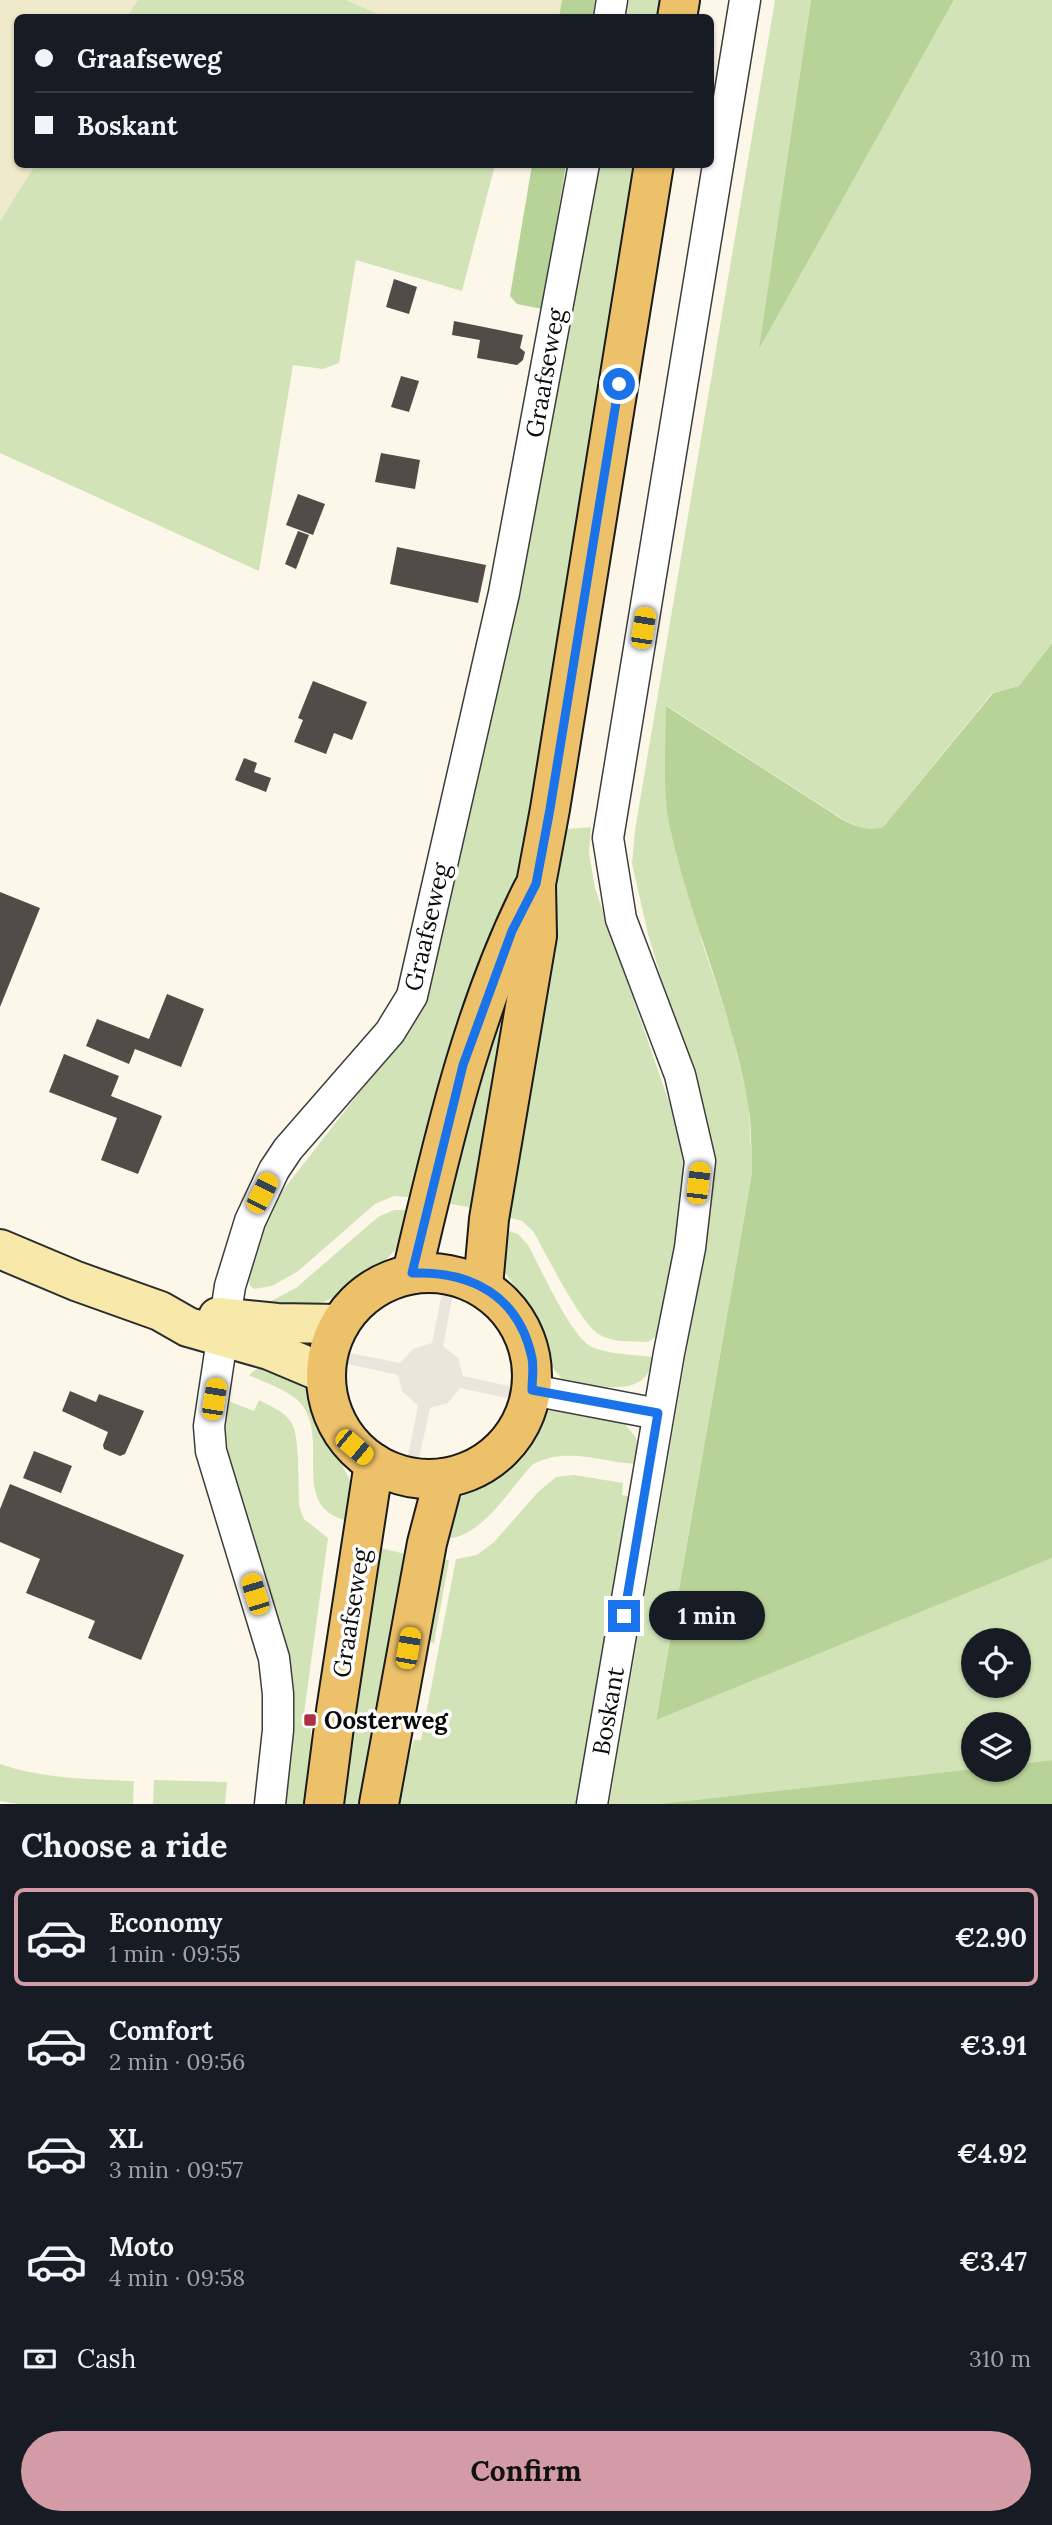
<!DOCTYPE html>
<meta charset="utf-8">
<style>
body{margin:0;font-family:Lora,serif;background:#242831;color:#f1f3f6;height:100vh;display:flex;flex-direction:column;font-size:26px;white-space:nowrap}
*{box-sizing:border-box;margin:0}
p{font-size:23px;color:#9ea1a6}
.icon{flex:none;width:38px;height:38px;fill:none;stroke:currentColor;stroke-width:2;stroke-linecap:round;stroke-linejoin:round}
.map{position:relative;height:1804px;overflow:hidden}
.sheet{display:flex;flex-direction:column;background:#171b24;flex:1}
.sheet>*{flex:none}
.guide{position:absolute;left:14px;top:14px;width:700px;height:154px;border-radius:10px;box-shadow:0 2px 5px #0004;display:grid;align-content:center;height:154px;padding:0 21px;background:#171b24}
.buttons{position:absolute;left:961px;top:1628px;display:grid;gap:14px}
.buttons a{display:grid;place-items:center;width:70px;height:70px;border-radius:50%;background:#171b24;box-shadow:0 2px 5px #0004;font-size:35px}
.end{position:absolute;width:32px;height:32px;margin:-16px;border:9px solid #1a73e8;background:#fff;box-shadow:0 0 0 4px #fff}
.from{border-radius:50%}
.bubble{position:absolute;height:49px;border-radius:24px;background:#171b24;box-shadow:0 2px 5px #0004;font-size:23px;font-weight:700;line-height:49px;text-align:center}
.car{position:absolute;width:21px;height:42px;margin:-21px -10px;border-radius:9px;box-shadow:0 0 5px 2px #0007;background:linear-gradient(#f5c518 24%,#345 0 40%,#f5c518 0 76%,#345 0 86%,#f5c518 0)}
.guide b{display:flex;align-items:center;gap:24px;height:66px;font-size:26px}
.guide b+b{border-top:2px solid #363941}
.guide i{width:18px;height:18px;background:#f1f3f6}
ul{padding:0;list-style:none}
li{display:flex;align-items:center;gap:21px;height:98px;margin:0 14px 10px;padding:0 7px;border:4px solid transparent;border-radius:10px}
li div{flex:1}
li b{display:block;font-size:26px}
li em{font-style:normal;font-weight:700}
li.on{border-color:#d29ba5}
li>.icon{width:63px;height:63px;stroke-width:1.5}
h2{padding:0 21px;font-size:32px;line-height:84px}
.pay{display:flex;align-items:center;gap:18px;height:77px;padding:0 21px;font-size:26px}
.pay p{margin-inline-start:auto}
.primary-button{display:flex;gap:14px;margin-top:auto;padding:14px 21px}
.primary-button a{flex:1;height:80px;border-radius:42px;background:#d29ba5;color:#111;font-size:28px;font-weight:700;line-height:80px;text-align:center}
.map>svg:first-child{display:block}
</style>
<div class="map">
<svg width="1052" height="1804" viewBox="0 0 1052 1804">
<rect width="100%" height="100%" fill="#fdf7ea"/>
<!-- farmland -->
<g fill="#f0eacc">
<polygon points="0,0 138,0 127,17 18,18 18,164 36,165 0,221"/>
<polygon points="346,0 562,0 559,18 385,17"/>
</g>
<!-- green -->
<g fill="#d2e4b7" fill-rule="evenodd">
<polygon points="138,0 346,0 385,17 127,17"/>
<polygon points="629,0 661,0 658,17 626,18"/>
<path d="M775,0H811L760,347L954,0H1052V643L1019,686L992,693L883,827C868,831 857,827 844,820L667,706L702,942L731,1028L749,1105L752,1173L656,1719L1052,1558V1760L1019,1764L1018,1724H973V1769L658,1804H609L711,1208V1164L703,1117L648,934L632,864L635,830ZM973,1640H1018V1685H973Z"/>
<polygon points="36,164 495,165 462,291 356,260 339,363 323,369 293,365 259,571 0,453 0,221"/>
<polygon points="598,165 634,165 532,805 514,894 419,1198 394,1196 375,1204 297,1272 272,1286 254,1289 250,1286 247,1273 254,1242 273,1203 408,1030 423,1004"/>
<path d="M591,827L589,853L595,888L680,1134L687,1166L685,1198L662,1332L648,1342C634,1341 613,1343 600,1335C580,1324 546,1253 533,1231L522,1221L498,1214L567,829Z"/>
<polygon points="519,942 478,1209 440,1202"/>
<polygon points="394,1210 411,1210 399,1246 379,1267 340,1293 324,1302 307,1307 265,1304 296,1288 378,1217"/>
<path d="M499,1228L518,1234L528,1245C540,1267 570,1334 590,1346C604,1354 637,1355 653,1357C648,1403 592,1384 562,1379L549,1363L543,1333L535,1316L504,1271L499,1256Z"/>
<path d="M260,1366L299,1379L310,1394L323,1430L349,1478L352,1490L349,1521C288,1509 330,1441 302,1405C291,1391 265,1383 249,1375Z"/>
<path d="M226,1400L254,1411L259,1400C270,1406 284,1411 291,1422C301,1436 297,1488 300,1509L304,1519L328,1538L303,1721L311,1722V1804H281L293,1708L289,1676L223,1437Z"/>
<path d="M557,1409L623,1422L635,1436L638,1445L636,1464C600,1462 565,1446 532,1465C508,1491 480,1541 441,1539C443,1531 445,1521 449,1513C464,1485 499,1480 521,1455C529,1446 541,1416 547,1412C550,1410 554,1410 557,1409Z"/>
<polygon points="574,1475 623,1483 622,1495 633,1497 576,1804 396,1804 414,1740 421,1740 456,1559 477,1555 494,1542 539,1491 556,1477"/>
<polygon points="372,1546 414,1556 369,1804 334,1804"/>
<polygon points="434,1560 449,1560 434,1643 429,1642 430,1583"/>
<path d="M0,1764C44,1779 88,1779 134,1781L133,1804H17L0,1801Z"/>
<polygon points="154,1780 227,1782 225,1804 153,1804"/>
</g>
<!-- forest -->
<g fill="#b8d398">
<polygon points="562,0 595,0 592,17 559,17"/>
<polygon points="811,0 954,0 759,349"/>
<polygon points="532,165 566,165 542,309 517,304 510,296"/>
<path d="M1052,643V1558L656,1720L752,1173C751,1150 752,1126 748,1104C732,1008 689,918 669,823C662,785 666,744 666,706L843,820C857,827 868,831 883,827L993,693L1019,686Z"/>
<polygon points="1052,1760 1052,1804 658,1804 973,1769 1018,1769 1019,1764"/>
</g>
<!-- plaza -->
<polygon fill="#ebe5db" points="449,1287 454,1289 443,1346 458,1358 463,1376 518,1388 518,1394 516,1400 460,1388 448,1403 430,1408 418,1463 413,1463 407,1461 418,1406 402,1391 398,1375 343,1363 343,1358 345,1352 400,1363 413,1349 432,1343 443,1288"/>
<!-- building -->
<g fill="#524b48">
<polygon points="394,279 417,287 409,314 386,307"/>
<polygon points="454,321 523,335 520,348 525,352 523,360 517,365 477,358 480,340 452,335"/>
<polygon points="401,376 419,381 409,412 391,407"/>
<polygon points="381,453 420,460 415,489 375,482"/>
<polygon points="298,494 325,504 313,535 286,525"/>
<polygon points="298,531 309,535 296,569 285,564"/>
<polygon points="397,547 486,565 478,603 390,584"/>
<polygon points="313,681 367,702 352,740 334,733 326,754 294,742 303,720 298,718"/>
<polygon points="244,758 257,763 254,772 271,778 266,792 235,780"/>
<polygon points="0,892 40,908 0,1007"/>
<polygon points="167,994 204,1009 181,1067 135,1049 129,1064 86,1046 97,1019 149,1039"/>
<polygon points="64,1054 119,1076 111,1096 162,1116 138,1174 101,1160 117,1118 49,1092"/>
<polygon points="70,1391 96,1402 99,1394 144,1411 125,1454 120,1456 104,1449 103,1445 108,1432 62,1411"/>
<polygon points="34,1451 72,1466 61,1493 23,1478"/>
<polygon points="10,1484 184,1555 141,1660 88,1638 95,1621 26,1593 40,1559 0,1542 0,1509"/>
</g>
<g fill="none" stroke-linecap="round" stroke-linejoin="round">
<!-- street casing -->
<g stroke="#3d3d3d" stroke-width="33">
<g id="street">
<polyline points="609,18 612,0"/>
<polyline points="532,1390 658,1414"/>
<polyline points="270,1804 278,1730 278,1694 274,1658 211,1451 209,1426 230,1286 250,1221 274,1170 288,1149 390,1032 412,996 504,593 584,164"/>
<polyline points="592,1804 669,1353 690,1248 700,1161 680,1075 621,919 608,838 745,0"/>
</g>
</g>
<!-- secondary casing -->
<g stroke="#2c2c2c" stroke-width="42">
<g id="secondary">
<polyline points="0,1249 76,1281 160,1311 188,1327 269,1350 326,1374"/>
<polyline points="218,1317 277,1323 340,1324"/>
</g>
</g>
<!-- primary casing -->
<g stroke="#1b1b1b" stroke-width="42">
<g id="primary">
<polyline points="677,18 680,0"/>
<circle cx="429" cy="1376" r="103"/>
<path d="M412,1273C443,1142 472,1010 533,889"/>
<polyline points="483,1286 489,1219 537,936 536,884 550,809 654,164"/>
<polyline points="324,1804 336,1711 374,1463"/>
<polyline points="379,1804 427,1543 444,1478"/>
</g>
</g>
<!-- street -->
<use href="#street" stroke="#fff" stroke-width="30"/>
<!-- secondary -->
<use href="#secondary" stroke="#f8e8aa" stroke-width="38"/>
<!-- primary -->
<use href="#primary" stroke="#edc16a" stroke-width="38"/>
</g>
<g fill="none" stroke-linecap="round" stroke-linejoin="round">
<!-- route -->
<path stroke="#1a73e8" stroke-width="9" d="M619,384L550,809L536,884L512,931L463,1065L412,1273C472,1271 519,1296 532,1358C534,1368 532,1380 532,1390L658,1413L624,1616"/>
</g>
<!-- markers -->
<rect fill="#ad2f41" stroke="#fff" stroke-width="2.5" x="303" y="1713" width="14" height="14" rx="3.5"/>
<g text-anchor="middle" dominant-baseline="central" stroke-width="7" stroke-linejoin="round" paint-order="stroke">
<!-- street labels -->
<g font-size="24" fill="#0a0a0a" stroke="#fff">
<text transform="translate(545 373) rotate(-80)">Graafseweg</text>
<text transform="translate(427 927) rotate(-77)">Graafseweg</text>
<text transform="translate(351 1613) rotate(-81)">Graafseweg</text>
<text transform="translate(608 1711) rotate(-80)">Boskant</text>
</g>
<!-- poi labels -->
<g font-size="24" font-weight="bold" fill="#0a0a0a" stroke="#fff" text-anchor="start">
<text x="324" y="1720">Oosterweg</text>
</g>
</g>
</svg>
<div class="buttons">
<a><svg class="icon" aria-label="locate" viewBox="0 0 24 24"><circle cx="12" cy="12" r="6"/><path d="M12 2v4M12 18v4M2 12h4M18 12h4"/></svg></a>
<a><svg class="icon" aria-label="layers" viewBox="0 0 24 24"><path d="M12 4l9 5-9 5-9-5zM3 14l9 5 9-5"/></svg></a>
</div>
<i class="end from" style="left:619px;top:384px"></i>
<i class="end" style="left:624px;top:1616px"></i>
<div class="bubble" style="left:649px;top:1591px;width:116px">1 min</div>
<i class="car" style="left:643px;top:628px;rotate:9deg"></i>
<i class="car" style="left:698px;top:1183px;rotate:7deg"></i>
<i class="car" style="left:262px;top:1193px;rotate:27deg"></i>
<i class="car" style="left:214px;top:1399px;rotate:9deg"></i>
<i class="car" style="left:354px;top:1447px;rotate:130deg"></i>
<i class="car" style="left:255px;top:1594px;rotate:343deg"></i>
<i class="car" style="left:408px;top:1648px;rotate:10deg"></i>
<div class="guide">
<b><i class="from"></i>Graafseweg</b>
<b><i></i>Boskant</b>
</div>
</div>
<section class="sheet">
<h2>Choose a ride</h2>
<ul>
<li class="on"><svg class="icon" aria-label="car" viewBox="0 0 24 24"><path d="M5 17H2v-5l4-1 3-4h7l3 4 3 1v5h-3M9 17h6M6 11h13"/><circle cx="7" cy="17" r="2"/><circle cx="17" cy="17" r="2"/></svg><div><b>Economy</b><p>1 min · 09:55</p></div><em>€2.90</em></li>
<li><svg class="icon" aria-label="car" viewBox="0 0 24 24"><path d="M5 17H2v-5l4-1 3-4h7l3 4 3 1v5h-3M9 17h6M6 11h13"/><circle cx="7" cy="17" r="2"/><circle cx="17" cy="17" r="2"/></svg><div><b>Comfort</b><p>2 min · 09:56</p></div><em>€3.91</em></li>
<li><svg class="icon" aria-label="car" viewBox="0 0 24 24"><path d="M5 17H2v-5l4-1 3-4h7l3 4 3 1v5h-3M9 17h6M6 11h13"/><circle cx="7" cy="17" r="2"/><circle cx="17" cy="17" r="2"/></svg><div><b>XL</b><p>3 min · 09:57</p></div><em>€4.92</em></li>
<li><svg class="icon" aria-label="car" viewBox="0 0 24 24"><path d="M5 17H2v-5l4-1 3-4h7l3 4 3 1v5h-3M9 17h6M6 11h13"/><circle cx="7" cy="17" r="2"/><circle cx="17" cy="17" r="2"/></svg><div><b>Moto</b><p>4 min · 09:58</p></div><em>€3.47</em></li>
</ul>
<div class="pay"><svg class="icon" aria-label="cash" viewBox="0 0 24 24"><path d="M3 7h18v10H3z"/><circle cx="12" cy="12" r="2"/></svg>Cash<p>310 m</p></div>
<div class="primary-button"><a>Confirm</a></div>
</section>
